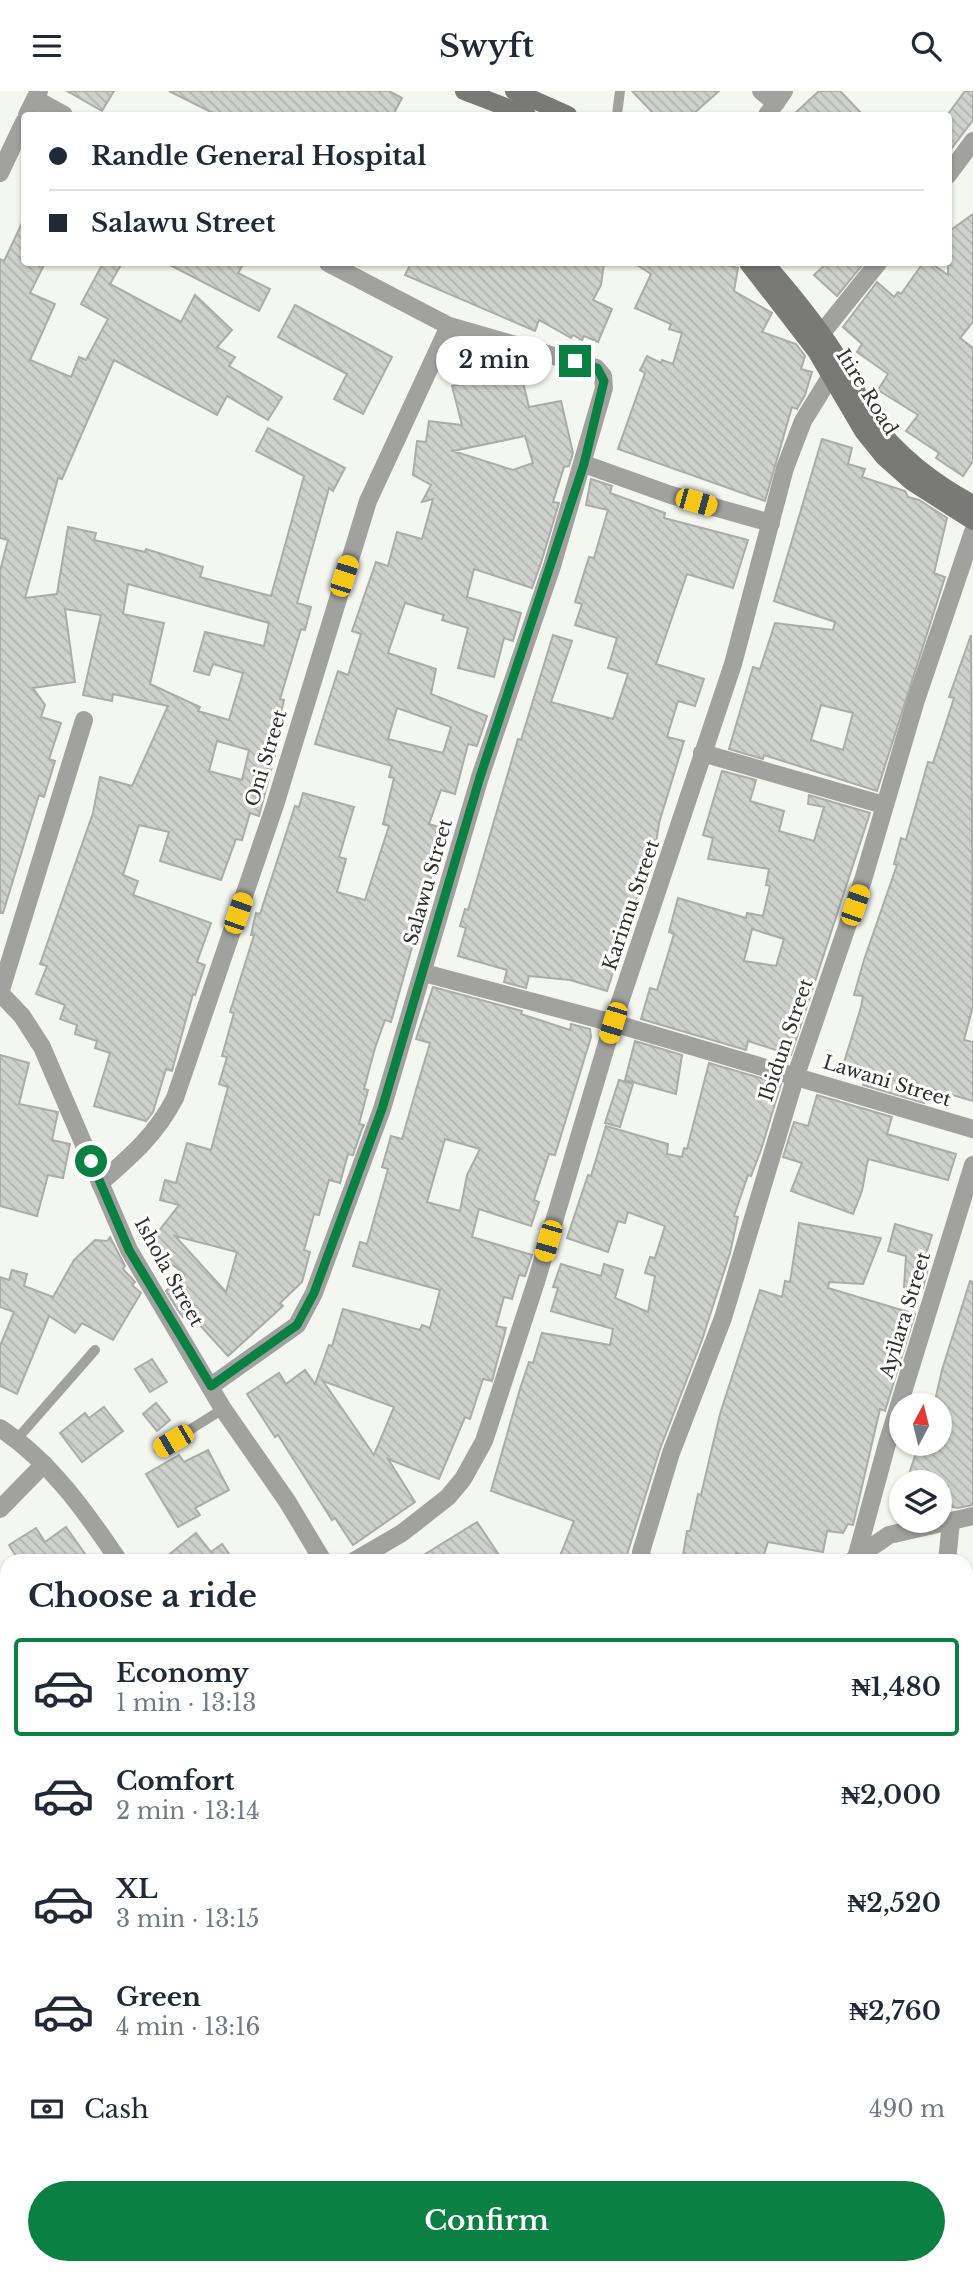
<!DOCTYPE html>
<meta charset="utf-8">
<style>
body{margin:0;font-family:"Libre Baskerville",serif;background:#f2f2f3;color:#1f2937;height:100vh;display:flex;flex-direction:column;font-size:26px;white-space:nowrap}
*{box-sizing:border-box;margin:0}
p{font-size:23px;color:#747a83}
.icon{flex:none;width:38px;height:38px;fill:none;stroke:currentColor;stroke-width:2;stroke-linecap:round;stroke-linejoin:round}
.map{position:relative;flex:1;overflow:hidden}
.sheet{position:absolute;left:0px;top:1463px;width:973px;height:721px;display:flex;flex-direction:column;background:#fff;border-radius:21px 21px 0 0;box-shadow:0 2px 5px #0004}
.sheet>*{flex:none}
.banner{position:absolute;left:21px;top:21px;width:931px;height:154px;border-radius:7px;box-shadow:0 2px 5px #0004;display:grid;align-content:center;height:154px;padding:0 28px;background:#fff}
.needle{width:46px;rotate:7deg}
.fabs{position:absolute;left:889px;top:1302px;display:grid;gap:14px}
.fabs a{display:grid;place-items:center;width:63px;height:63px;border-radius:50%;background:#fff;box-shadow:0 2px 5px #0004;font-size:35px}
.end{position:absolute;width:32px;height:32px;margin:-16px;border:9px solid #0b8043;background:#fff;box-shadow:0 0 0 4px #fff}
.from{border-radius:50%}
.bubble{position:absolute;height:49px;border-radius:24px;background:#fff;box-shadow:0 2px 5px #0004;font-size:23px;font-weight:600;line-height:49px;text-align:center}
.car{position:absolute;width:21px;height:42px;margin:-21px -10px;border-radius:9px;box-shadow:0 0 5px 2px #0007;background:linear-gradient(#f5c518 24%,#345 0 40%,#f5c518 0 76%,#345 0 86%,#f5c518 0)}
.banner b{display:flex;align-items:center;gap:24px;height:66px;font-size:26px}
.banner b+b{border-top:2px solid #e0e1e3}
.banner i{width:18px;height:18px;background:#1f2937}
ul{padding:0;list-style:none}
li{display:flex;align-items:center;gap:21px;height:98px;margin:0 14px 10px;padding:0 14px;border:4px solid transparent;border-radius:7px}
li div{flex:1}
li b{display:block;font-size:26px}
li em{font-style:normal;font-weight:600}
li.current{border-color:#0b8043}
li>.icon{width:63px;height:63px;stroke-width:1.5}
h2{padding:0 28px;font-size:32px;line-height:84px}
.pay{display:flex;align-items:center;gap:18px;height:77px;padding:0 28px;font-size:26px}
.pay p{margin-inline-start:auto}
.cta{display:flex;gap:14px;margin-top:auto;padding:14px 28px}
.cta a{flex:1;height:80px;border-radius:42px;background:#0b8043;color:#fff;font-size:28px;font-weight:600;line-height:80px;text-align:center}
header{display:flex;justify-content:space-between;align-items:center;height:91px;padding:0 28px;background:#fff;font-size:32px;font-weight:600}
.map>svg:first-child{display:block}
</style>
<header><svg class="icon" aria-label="menu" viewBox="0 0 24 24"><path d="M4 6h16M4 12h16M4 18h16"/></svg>Swyft<svg class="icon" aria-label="search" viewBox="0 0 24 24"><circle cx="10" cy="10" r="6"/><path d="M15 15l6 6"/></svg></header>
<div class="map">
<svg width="973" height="2184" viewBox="0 0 973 2184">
<defs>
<pattern id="building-back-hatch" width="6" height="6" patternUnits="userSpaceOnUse" patternTransform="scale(1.75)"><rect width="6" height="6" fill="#cfd1cc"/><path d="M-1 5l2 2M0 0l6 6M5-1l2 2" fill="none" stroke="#b2b4b0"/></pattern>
</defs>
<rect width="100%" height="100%" fill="#f4f6f0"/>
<!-- building -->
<g fill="url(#building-back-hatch)" stroke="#abaca8" stroke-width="2" fill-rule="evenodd">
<polygon points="67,0 114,0 102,20"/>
<polygon points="169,0 389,0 402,7 393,24 217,24"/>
<polygon points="632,0 719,0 692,24 655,24"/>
<polygon points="819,0 840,0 863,24 793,24"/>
<polygon points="965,0 973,0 973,29 948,62 948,23"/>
<polygon points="973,123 973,231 960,247 973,257 973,370 963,385 936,367 939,362 906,340 918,324 878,299 888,283 857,261 862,253 843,236 877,191 894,206 898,201 901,203 923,172 931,172 948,184 948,141"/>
<path d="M24,128V172H45L30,202L55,213L30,269L71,286L79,266L86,269L108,228L81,213L103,172H122L110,193L181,231L195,204L232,239L217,256L235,266L229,275L282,306L268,329L227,305L217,324L114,269L62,388L58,387L25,507L57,503L68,436L96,442L94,449L145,461L146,458L203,476L200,486L271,505L304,385L256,360L268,337L345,377L333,400L329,397L297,512L311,516L305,539L301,538L280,608L284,609L276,644L280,645L259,725L250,722L242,749L236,748L221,789L160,770L169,741L139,734L123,784L138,790L133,804L211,832L197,871L205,874L195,904L193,903L173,976L172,980L166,978L153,1021L146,1030L94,1015L110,962L95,957L97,950L75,943L77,934L60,928L65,914L36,903L47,875L40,873L93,722L100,686L132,695L168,615L113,603L112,610L83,604L101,524L65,518L75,591L33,597L45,614L41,626L61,632L49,668L55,670L44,706L39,704L3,822H0V480L8,449L0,447V168L4,170ZM128,493L269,532L264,555L205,541L194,580L209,584L213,573L243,582L229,629L198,620L200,616L150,593L164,532L123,523ZM217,650L249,659L242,689L209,680Z"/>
<polygon points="166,172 244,172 238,182 270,198 259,220"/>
<polygon points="411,172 604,172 601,194 593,209 612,218 598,251 584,245 582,249 573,244 571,247 539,229 535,240 405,184"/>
<polygon points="634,172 721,172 738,177 734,200 772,222 762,241 796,253 805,265 801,278 812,281 805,304 797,318 792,316 765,410 618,358 645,282 640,279 647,265 661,272 662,269 673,273 682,242 669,238 671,233 635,217 651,183"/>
<polygon points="827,172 864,172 837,205 814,184"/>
<polygon points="295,214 392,266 363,323 334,308 347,283 278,246"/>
<path d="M520,279L529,316L561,310L573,362L569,375L564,376L553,411L559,412L541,472L532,497L474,478L467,506L521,522L513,550L504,547L494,586L458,577L468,537L442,529L444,524L405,512L388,562L436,578L431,603L487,625L477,655L468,653L455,703L441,699L429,733L445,738L429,793L432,794L426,818L423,817L391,931L385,929L375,957L364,998L368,999L359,1033L364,1034L362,1038L353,1064L348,1063L340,1092L329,1089L319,1124L314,1123L304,1159L310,1161L302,1191L280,1212L283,1215L228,1265L188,1221L183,1226L179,1221L166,1200L185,1183L147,1155L179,1114L160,1109L165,1089L176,1092L187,1052L211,1059L228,996L219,993L227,966L222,965L234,922L230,921L254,844H251L256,822L260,823L295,715L299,716L303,702L354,716L339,766L346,768L337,801L365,809L389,735L383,733L394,687L389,686L392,675L315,653L324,624L338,580L348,584L361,543L352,540L376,471L388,475L397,441L422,448L433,408L422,411L431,394L413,384L417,350L426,351L429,330L462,334L452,295ZM525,345L533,372L513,379L453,360ZM397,617L451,636L443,662L388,648ZM175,1145L237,1161L226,1201Z"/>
<path d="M822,348L852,357L848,373L865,378L862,386L905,400L908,406L919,409L947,427L934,482L945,486L877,700L764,664L763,668L729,658L753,576L760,578L775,532L833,539L835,531L774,510ZM821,614L853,622L843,659L811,649Z"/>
<polygon points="591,388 612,395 610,402 665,422 664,427 748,449 733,497 687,483 656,573 704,588 695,615 678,610 667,646 684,650 659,732 655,760 652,759 607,900 570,889 529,885 526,897 504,891 507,879 458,865 466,837 460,835 465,818 468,819 518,648 521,649 553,544 572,550 551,611 613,628 628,583 608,577 617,547 575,534 582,513 575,511 589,466 594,467 608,419 586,414"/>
<polygon points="971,544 973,915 964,949 973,951 973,1010 928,997 924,1012 863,994 864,989 841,981 861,916 863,905 854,904 864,869 897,774 894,773 901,747 906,749 928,671 933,672 954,607 949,606"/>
<path d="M722,680L756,689L750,710L784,720L779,740L814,750L824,716L808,713L809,704L870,722L791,964L748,950L746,959L641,928L650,897L657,899L674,843L669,841L678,807L746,827L747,822L763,825L770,795L766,794L769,778L708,768L713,747L703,744ZM752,838L784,848L776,875L744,870Z"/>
<path d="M433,896L522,920L521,923L570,939L571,933L590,938L591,946L555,1064L549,1063L534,1109L539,1111L531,1135L479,1118L472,1146L532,1164L525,1185L519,1184L512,1208L504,1206L496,1235L506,1237L492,1290L483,1288L470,1328L465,1326L439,1388L388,1368L415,1411L353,1454L335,1427L332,1429L278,1344L275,1346L247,1303L279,1282L286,1293L305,1279L315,1293L329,1254L332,1255L343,1218L420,1239L422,1234L430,1237L440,1199L353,1175L360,1151L367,1153L388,1078L382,1076L391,1045L402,1048L416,999L430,952L416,948ZM445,1048L480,1058L467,1084L460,1120L427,1111ZM323,1290L394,1316L374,1364Z"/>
<polygon points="635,950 682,964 676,1003 625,989"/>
<polygon points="0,964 29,972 19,1013 58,1021 52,1049 70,1053 63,1087 48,1084 37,1125 0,1115"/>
<polygon points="709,972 781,993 761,1059 751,1085 748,1084 734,1125 738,1126 730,1162 702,1249 660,1358 625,1470 558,1470 574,1430 491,1400 520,1298 529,1271 533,1272 542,1242 610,1254 613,1238 551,1220 558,1197 553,1196 561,1173 601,1185 604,1173 623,1179 615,1207 648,1221 655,1185 645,1182 650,1166 655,1167 665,1135 628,1121 625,1132 618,1130 608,1161 567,1147 588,1084 591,1085 606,1035 668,1053 667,1063 682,1066 684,1057 687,1058"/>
<polygon points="619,989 633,993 620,1036 605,1032"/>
<polygon points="817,1004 892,1026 887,1043 956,1063 948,1089 868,1068 862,1100 853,1123 791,1100 802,1072 783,1066 794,1031 808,1035"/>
<polygon points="799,1132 881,1147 863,1193 829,1191 828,1197 915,1223 885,1320 880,1318 853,1434 848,1433 843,1442 827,1440 823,1461 768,1451 762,1470 736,1462 735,1470 682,1470 687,1440 690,1440 698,1403 701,1404 720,1323 760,1199 782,1206 785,1190 790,1191"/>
<polygon points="895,1133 932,1144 922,1177 928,1177 923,1197 904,1196 906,1165 888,1160"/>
<polygon points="110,1146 125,1175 123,1178 135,1191 132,1194 141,1202 113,1249 82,1232 75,1242 49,1225 17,1303 0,1295 0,1255 14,1221 0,1216 0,1186 9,1189 12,1179 27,1183 24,1195 53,1206 74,1169 95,1149 107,1150"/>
<polygon points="970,1190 973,1191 973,1414 957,1417 946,1414 949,1407 944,1405 948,1395 909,1383 919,1353 940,1353 940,1314 934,1314 942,1279"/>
<polygon points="152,1268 167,1291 150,1301 135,1278"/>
<polygon points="156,1312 170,1329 157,1340 143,1323"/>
<polygon points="104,1316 123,1340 82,1371 60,1342 85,1322 89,1327"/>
<polygon points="208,1359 229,1399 195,1417 200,1424 178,1436 146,1383 179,1364 184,1371"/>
<polygon points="477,1431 503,1470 414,1470"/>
<polygon points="66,1436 90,1470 19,1470 9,1454 36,1437 45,1451"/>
<polygon points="196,1442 211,1461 222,1453 234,1470 161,1470"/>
</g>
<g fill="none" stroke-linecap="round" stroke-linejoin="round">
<!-- service -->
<g stroke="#a1a2a0" stroke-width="10">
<polyline points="617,24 620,0"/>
<polyline points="17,1348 95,1259"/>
<polyline points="159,1358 223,1318"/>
<polyline points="1,2061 7,2055"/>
</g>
<!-- minor -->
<g stroke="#a1a2a0" stroke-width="18">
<polyline points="761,0 776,12"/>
<polyline points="35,8 64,24"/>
<polyline points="767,24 784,0"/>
<polyline points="948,84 973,50"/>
<polyline points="821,243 878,172"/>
<polyline points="584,373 671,404 771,432"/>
<polyline points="702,662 884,714"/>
<polyline points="424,882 613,932 973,1038"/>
<polyline points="0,902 22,925 42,956 129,1159 223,1318 287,1410 323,1470"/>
<polyline points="0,902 84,629"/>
<path d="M100,1092C130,1066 156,1044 175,1007L275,714L368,410L449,235"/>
<polyline points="211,1295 297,1234 314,1202 382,1018 480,686 552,475 604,297 603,285 596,277 449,235 328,172"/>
<path d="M0,1337C50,1370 86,1421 119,1470"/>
<polyline points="0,1418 44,1373"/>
<polyline points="856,1467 887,1353 973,1074"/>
<polyline points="854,1468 889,1444 973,1425"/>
<polyline points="354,1470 402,1442 448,1406 463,1388 484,1350 536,1191 613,932 733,573 785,377 803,330 832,283"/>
<polyline points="643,1470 641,1461 671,1362 723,1227 796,984 863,789 916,609 973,441"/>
<polyline points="947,1470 951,1431"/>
<polyline points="0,1768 7,1761"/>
<polyline points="0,1828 7,1835"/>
<polyline points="130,2184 135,2177"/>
<polyline points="315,2184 320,2177"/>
</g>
<!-- tertiary -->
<g stroke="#a1a2a0" stroke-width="18">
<polyline points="27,24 39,0"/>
<polyline points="0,82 24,31"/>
</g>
<!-- secondary -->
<g stroke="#797a77" stroke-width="18">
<polyline points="464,0 527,24"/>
<polyline points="514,0 568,24"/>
<polyline points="748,172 816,260 863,340 884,366 912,391 973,430"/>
<path d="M765,172C793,204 821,238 843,275C853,291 860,310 871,327C894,362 936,393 973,413"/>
</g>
</g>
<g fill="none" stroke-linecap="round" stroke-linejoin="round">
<!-- route -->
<polyline stroke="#0b8043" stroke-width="9" points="91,1070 129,1159 211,1295 297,1234 314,1202 382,1018 480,686 584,373 604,290 597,277 575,270"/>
</g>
<g text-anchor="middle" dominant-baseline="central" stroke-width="6" stroke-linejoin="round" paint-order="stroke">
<!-- street labels -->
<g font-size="19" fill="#30312f" stroke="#fff">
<text transform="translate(867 301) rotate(58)">Itire Road</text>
<text transform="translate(266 667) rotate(-73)">Oni Street</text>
<text transform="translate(428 791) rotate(-74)">Salawu Street</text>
<text transform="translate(631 814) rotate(-71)">Karimu Street</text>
<text transform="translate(786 949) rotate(-71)">Ibidun Street</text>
<text transform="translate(887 990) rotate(17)">Lawani Street</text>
<text transform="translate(169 1181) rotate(61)">Ishola Street</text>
<text transform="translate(905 1224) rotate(-73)">Ayilara Street</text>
</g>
</g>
</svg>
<div class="fabs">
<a><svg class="needle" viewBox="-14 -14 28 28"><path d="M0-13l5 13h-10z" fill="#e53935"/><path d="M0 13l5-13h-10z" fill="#747a83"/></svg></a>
<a><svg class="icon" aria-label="layers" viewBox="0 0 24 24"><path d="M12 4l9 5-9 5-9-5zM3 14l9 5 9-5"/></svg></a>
</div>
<i class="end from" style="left:91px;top:1070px"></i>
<i class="end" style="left:575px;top:270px"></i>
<div class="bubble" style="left:436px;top:245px;width:116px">2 min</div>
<i class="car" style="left:696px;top:411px;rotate:106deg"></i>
<i class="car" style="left:344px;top:485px;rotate:18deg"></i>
<i class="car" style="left:855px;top:814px;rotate:19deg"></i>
<i class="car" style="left:238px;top:822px;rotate:19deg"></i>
<i class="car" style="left:613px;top:932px;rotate:197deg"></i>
<i class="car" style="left:548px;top:1150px;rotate:196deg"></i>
<i class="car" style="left:173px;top:1350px;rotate:240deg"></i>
<div class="banner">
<b><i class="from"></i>Randle General Hospital</b>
<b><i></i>Salawu Street</b>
</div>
<section class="sheet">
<h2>Choose a ride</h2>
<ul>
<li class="current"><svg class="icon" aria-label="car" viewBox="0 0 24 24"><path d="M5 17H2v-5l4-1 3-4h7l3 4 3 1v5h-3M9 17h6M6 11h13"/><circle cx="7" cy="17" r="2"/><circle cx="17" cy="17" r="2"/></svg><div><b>Economy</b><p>1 min · 13:13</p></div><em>₦1,480</em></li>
<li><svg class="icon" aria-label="car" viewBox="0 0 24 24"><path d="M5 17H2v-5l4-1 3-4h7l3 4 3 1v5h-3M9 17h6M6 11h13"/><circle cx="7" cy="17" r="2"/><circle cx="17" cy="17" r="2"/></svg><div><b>Comfort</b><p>2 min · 13:14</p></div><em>₦2,000</em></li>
<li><svg class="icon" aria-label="car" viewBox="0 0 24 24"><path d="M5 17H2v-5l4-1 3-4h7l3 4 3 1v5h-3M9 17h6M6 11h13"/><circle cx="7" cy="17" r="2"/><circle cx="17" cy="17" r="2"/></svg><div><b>XL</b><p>3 min · 13:15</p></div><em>₦2,520</em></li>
<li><svg class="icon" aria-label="car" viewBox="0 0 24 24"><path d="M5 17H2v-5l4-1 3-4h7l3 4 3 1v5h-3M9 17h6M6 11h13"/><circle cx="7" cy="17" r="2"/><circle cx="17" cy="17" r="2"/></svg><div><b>Green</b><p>4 min · 13:16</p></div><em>₦2,760</em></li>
</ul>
<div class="pay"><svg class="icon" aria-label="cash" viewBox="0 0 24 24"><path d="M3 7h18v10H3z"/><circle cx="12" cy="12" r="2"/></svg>Cash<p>490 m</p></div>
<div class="cta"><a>Confirm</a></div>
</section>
</div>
